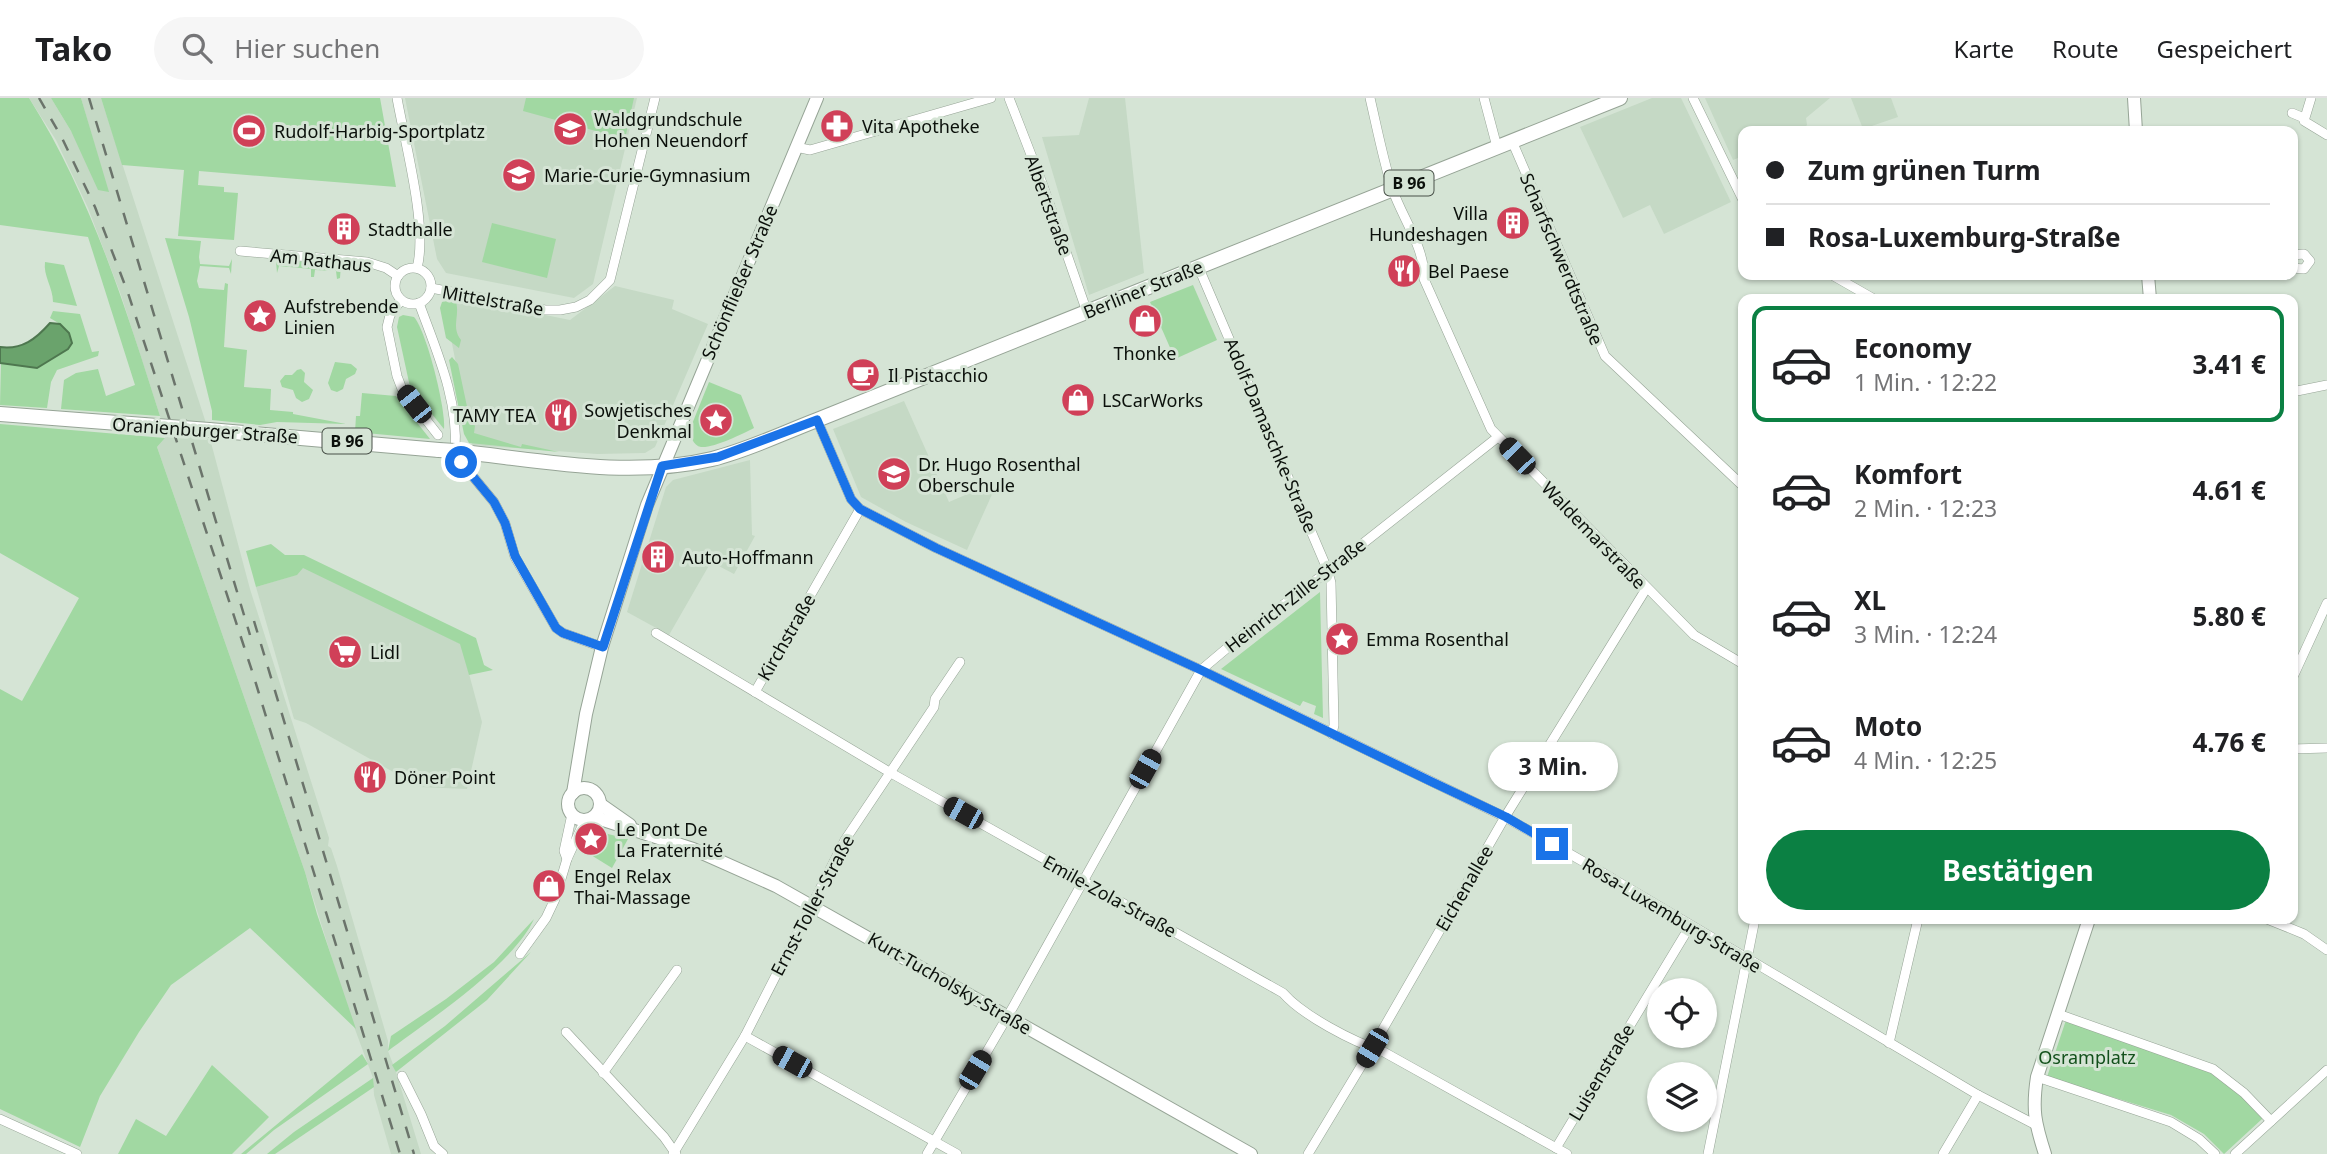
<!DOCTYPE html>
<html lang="de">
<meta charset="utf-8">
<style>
body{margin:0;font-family:"Noto Sans",sans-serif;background:#f6f6f6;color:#202124;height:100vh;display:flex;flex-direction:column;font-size:26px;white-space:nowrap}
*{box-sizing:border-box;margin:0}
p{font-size:23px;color:#757577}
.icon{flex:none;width:38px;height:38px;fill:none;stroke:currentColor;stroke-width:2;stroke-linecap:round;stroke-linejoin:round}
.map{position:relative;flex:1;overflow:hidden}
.side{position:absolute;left:1738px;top:196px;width:560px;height:630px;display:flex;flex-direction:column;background:#fff;border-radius:14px;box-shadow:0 2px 5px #0004}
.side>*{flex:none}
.banner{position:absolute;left:1738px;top:28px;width:560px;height:154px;border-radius:14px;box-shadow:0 2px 5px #0004;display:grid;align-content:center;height:154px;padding:0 28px;background:#fff}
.controls{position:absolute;left:1647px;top:880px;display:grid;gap:14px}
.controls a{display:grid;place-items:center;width:70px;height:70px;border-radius:50%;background:#fff;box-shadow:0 2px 5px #0004;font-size:35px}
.end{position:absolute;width:32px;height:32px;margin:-16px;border:9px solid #1a73e8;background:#fff;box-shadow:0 0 0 4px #fff}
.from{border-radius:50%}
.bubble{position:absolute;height:49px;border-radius:24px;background:#fff;box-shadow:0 2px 5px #0004;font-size:23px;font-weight:700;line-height:49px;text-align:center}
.car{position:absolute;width:21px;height:42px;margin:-21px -10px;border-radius:9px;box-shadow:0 0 5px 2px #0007;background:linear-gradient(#222 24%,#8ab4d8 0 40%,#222 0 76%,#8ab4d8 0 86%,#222 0)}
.banner b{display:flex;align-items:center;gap:24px;height:66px;font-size:26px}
.banner b+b{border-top:2px solid #e0e0e0}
.banner i{width:18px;height:18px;background:#202124}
ul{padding:12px 0 0;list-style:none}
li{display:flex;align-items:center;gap:21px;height:116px;margin:0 14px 10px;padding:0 14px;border:4px solid transparent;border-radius:14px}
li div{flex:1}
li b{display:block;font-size:26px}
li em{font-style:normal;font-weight:700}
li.current{border-color:#0b8043}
li>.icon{width:63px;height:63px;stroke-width:1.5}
.button{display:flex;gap:14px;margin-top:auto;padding:14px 28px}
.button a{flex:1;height:80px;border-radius:42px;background:#0b8043;color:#fff;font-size:28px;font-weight:700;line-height:80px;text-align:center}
header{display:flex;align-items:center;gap:42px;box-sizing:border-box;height:98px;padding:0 35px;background:#fff;border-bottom:2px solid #e0e0e0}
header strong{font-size:33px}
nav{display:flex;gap:38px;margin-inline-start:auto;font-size:24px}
.search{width:490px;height:63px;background:#f6f6f6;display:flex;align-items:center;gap:18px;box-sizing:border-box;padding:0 24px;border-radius:38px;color:#757577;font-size:26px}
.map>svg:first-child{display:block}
</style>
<header>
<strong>Tako</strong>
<div class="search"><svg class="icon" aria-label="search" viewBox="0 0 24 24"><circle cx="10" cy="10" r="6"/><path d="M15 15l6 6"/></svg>Hier suchen</div>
<nav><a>Karte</a><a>Route</a><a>Gespeichert</a></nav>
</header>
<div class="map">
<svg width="2327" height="1056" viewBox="0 0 2327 1056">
<rect width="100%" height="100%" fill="#d5e4d5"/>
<!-- built -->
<g fill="#c5d9c5">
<polygon points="29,0 51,0 108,94 81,0 101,0 205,322 250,491 329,740 328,748 331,750 337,768 388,943 388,953 396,974 421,1056 391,1056 374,997 373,980 349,915 305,774 157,349 165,340 160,318 121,197 88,110 56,42"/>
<polygon points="405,0 637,0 593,186 574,200 446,175 437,161"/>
<polygon points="1089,0 1125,0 1144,175 1089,197 1042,39 1079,37"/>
<polygon points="1652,0 1681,0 1731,104 1664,136 1650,107 1623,120 1580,29"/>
<polygon points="1705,0 1830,0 1806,20 1807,27 1802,33 1743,33 1743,58 1733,62"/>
<polygon points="1851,0 1891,0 1898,19 1863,31"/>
<polygon points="615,188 674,202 672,211 708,226 655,349 645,355 597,356 472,347 443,200 451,198 570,222"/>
<polygon points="904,303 949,404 998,383 967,452 906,424 861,399 833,331"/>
<polygon points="750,362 752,437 755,438 734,476 711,464 669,537 627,514 666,389 673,382"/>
<polygon points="303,469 461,546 482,624 467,691 420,689 306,625 294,621 256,489 296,477"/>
</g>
<!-- green -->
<g fill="#a1d8a2">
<path d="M0,0H29C91,98 125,208 160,318L61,311L64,282L76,275L98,271L106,298L135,287L88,139L0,127Z"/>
<polygon points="51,0 81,0 109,94 98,92 71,33"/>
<polygon points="101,0 380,0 396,89 199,73 198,87 224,89 224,94 238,95 234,142 178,138 184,72 122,67"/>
<polygon points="526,0 634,0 625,41 523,13"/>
<polygon points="492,125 556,141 547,180 482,164"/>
<polygon points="165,140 201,143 199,159 200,166 229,168 232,161 231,176 229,170 200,168 197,183 199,190 224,192 225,185 228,186 224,249 247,252 244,289 271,291 270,312 293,314 293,316 346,326 277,324 260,327 212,322 212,313 189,219"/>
<polygon points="279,162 341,166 340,180 337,181 336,173 315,172 314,179 311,179 311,171 279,168 277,175 276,163"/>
<path d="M45,164L64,167L77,208L53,204C53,189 43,178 45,164Z"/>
<polygon points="1193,187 1217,242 1175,261 1150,204"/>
<path d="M449,201L456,204C460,218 451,229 461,242L459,250L446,240L440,210L442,204Z"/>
<polygon points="53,213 80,216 92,254 99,253 98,258 57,272 51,284 47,310 0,307 1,265 37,270 68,251 60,226 50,220"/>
<path d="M403,217L414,219C427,234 446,312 444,331L410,289L397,229L399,219Z"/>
<polygon points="452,259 458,266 469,318 475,328 474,335 521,349 522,346 559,354 469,345 464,336 449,262"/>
<polygon points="335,264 351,266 357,271 355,276 346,281 343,291 337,294 331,292 328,285"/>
<polygon points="301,271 305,275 304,284 313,292 309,301 302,304 296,300 293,292 282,289 280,283 285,277 292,277 297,272"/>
<path d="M709,284L741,297L754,330C742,336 714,350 701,349C693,348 690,337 690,331Z"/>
<polygon points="362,295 396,298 430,341 355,334 356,318 360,318"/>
<polygon points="0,326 165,340 157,349 305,774 317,816 356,931 250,830 171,887 139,934 100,998 80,1049 0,1011 0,591 22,603 79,500 0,455"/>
<polygon points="271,446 285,457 304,457 476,540 484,567 493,572 469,577 460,546 303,470 297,477 256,489 246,453"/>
<polygon points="1320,494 1323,620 1314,616 1316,608 1303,603 1300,608 1221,571"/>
<polygon points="591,735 604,735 628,741 612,770 578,749 584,739"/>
<path d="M534,821C514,866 428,923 388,953L391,938L446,901L494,864Z"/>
<polygon points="531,854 487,902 396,974 392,967 445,928"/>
<polygon points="2066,922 2210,974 2240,995 2262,1017 2262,1021 2224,1056 2204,1036 2171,1017 2047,979"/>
<polygon points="362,956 368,966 274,1032 246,1056 241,1056"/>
<polygon points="212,967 269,1019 232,1056 118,1056 136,1021 166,1038"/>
<polygon points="373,980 374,989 275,1056 267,1056 294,1034"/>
</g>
<!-- water -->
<path fill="#6aa36c" stroke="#4e774f" stroke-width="2" d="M50,225L60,226L69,235L72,245L68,251L37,270L0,265V249C22,252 36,241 50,225Z"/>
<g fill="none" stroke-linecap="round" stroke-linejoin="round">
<!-- minor casing -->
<g stroke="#96a496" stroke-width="10">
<g id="minor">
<path d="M397,0C405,45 428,129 417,170"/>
<polyline points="1009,0 1042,85 1087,214"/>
<path d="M1370,0C1377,30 1383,61 1392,90C1402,120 1425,149 1424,181L1491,331L1694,537L1743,566"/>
<polyline points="1484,0 1497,49"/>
<polyline points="1693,0 1743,102"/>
<polyline points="2311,0 2304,23 2327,37"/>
<polyline points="2292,15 2304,20"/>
<polyline points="1512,43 1605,258 1743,388"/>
<polyline points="796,49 810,52 991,0"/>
<polyline points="240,153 367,164 386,170 398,178"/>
<polyline points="2292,157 2304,156 2310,163 2304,171 2292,170"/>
<polyline points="1198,168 1328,473 1331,485 1334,627 1332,636"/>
<circle cx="413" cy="188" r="18"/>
<polyline points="1832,177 1874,201"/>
<polyline points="431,190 545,212 560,212 576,209 590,202 610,182 655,0"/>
<polyline points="401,202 390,217 387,229 397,278 402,291 438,337"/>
<path d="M419,205C436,252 459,302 455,353"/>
<polyline points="2292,294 2327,287"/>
<polyline points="817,322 851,401 860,411 936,450 1201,572 1505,719 1598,772 1978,997 2036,1027"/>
<polyline points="461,364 494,404 505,425 515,459 556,530 563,535 602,549"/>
<path d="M656,535L891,675L1283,895C1302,917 1353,944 1382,953L1567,1056"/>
<polyline points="2292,581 2327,505"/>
<polyline points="755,594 860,411"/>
<polyline points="2292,651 2327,650"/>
<polyline points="567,761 564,753 572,716"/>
<polyline points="2267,821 2304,836 2327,852"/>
<polyline points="520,856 546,820 555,801 567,761 585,722"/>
<polyline points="2058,916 2213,971 2244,995 2271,1023"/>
<polyline points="566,934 664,1039 676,1056"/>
<polyline points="745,938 957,1056"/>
<polyline points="1889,945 1918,821"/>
<polyline points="603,975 677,872"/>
<polyline points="402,978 421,1016 434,1048 443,1056"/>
<polyline points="2037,979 2171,1024 2199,1041 2215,1056"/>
<polyline points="0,1021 77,1056"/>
<polyline points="1556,1050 1690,828"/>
<polyline points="673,1056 745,938 845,742 934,609 935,601 960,564"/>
<polyline points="927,1056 1013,909 1201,572 1239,540 1328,473 1498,339"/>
<polyline points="1308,1056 1372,950 1505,719 1646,491"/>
<polyline points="1708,1056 1755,821"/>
<polyline points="1943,1056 1978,997"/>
<polyline points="2235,1056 2327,972"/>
</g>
</g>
<!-- secondary casing -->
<g stroke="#96a496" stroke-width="14">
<g id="secondary">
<polyline points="2134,0 2136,33"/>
<polyline points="2148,177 2150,201"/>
<circle cx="584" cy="706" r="16"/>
<polyline points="573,695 586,616 602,549 647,407 817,0"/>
<polyline points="600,706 630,727"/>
<polyline points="594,719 693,751 776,788 1251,1056"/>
<path d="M2045,1056C2035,1025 2032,1012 2037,979L2089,821"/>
</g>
</g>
<!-- primary casing -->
<g stroke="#96a496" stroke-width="16">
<g id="primary">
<polyline points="0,316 144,327"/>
<polyline points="209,332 439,352"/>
<path d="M455,353C539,362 628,381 712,361C748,352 783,335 817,322L1620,0"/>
</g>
</g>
<!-- minor -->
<use href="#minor" stroke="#fff" stroke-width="9"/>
<!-- secondary -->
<use href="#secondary" stroke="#fff" stroke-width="12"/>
<!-- primary -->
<use href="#primary" stroke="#fff" stroke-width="14"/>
<!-- rail -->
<g stroke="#6b746b" stroke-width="2.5" stroke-dasharray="12 12" stroke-linecap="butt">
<polyline points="39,0 62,40 95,109 128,195 253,576 400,1056"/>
<polyline points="89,0 250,537"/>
<polyline points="254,523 414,1056"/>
</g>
<!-- primary-bridge casing -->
<g stroke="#96a496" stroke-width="16" stroke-linecap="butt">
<g id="primary-bridge">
<polyline points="144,327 209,332"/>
<polyline points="439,352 455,353"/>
</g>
</g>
<!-- primary-bridge -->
<use href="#primary-bridge" stroke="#fff" stroke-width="14"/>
</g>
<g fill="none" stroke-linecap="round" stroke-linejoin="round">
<!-- route -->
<polyline stroke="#1a73e8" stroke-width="9" points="461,364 494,404 505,425 515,458 556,530 563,535 603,549 662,368 718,359 817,322 851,401 860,411 936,450 1201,572 1430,683 1506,719 1552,746"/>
</g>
<!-- icons -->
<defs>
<g id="pharmacy-disc" transform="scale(1.75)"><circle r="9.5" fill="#d04058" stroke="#d5e4d5"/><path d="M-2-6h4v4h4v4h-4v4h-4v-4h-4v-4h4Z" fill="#fff"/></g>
<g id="school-disc" transform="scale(1.75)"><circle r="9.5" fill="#d04058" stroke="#d5e4d5"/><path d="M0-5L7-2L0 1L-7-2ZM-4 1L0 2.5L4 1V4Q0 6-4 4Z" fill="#fff"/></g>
<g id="stadium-disc" transform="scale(1.75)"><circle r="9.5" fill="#d04058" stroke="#d5e4d5"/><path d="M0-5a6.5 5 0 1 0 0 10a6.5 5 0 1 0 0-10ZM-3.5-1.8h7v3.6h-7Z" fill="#fff"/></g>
<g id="building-disc" transform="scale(1.75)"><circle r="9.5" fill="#d04058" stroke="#d5e4d5"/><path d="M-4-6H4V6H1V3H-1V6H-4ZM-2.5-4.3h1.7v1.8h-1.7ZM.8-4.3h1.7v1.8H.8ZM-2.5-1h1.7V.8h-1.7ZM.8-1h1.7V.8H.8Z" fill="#fff"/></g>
<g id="restaurant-disc" transform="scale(1.75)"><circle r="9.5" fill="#d04058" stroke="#d5e4d5"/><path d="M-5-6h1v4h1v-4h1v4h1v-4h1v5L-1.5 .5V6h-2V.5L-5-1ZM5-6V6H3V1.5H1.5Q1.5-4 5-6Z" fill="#fff"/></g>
<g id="sight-disc" transform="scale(1.75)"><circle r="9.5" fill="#d04058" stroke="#d5e4d5"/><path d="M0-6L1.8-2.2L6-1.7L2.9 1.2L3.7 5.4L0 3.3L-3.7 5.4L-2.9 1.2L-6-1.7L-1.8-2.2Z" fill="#fff"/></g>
<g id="shop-disc" transform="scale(1.75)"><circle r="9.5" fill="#d04058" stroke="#d5e4d5"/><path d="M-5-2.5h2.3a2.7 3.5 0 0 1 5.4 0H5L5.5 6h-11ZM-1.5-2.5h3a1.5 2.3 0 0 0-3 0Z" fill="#fff"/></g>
<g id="cafe-disc" transform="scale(1.75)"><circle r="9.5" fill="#d04058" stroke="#d5e4d5"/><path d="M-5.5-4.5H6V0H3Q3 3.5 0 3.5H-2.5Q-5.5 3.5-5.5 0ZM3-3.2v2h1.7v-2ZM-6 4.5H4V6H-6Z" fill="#fff"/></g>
<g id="supermarket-disc" transform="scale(1.75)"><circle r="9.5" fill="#d04058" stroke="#d5e4d5"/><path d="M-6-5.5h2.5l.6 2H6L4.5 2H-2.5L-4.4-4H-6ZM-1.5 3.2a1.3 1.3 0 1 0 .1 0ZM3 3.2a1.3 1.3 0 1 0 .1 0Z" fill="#fff"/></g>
</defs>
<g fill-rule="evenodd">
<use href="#pharmacy-disc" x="837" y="28"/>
<use href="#school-disc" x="570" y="31"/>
<use href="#stadium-disc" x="249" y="33"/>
<use href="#school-disc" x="519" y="77"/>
<use href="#building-disc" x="1513" y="125"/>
<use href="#building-disc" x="344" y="131"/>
<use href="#restaurant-disc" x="1404" y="173"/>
<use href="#sight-disc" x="260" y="218"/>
<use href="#shop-disc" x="1145" y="223"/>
<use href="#cafe-disc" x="863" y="277"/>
<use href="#shop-disc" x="1078" y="302"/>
<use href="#restaurant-disc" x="561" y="317"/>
<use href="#sight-disc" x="716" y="322"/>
<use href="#school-disc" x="894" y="376"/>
<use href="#building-disc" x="658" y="459"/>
<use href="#sight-disc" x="1342" y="541"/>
<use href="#supermarket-disc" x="345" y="554"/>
<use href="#restaurant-disc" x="370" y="679"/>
<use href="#sight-disc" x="591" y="741"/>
<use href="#shop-disc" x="549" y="788"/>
</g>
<g text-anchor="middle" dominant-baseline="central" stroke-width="6" stroke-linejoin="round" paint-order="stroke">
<!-- shield labels -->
<g fill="#d5e4d5" stroke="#485048" stroke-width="2">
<rect x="1384.5" y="72.5" width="49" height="25" rx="5"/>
<rect x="322.5" y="330.5" width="49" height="25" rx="5"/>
</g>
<g font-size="16" font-weight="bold" fill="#0b100b">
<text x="1409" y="85">B 96</text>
<text x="347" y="343">B 96</text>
</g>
<!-- poi labels -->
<g font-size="18" fill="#0b100b" stroke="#d5e4d5" text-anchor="start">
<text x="594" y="21">Waldgrundschule<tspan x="594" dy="21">Hohen Neuendorf</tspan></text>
<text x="862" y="28">Vita Apotheke</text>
<text x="274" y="33">Rudolf-Harbig-Sportplatz</text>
<text x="544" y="77">Marie-Curie-Gymnasium</text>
<text x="1488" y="115" text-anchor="end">Villa<tspan x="1488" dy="21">Hundeshagen</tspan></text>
<text x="368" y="131">Stadthalle</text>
<text x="1428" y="173">Bel Paese</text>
<text x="284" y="208">Aufstrebende<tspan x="284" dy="21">Linien</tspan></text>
<text x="1145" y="255" text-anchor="middle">Thonke</text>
<text x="888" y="277">Il Pistacchio</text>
<text x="1102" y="302">LSCarWorks</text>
<text x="692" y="312" text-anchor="end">Sowjetisches<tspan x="692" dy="21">Denkmal</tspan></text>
<text x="536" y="317" text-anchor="end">TAMY TEA</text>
<text x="918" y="366">Dr. Hugo Rosenthal<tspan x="918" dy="21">Oberschule</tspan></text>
<text x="682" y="459">Auto-Hoffmann</text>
<text x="1366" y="541">Emma Rosenthal</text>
<text x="370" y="554">Lidl</text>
<text x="394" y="679">Döner Point</text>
<text x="616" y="731">Le Pont De<tspan x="616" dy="21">La Fraternité</tspan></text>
<text x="574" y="778">Engel Relax<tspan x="574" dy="21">Thai-Massage</tspan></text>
</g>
<!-- street labels -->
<g font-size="18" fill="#0b100b" stroke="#d5e4d5">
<text transform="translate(1049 107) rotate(70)">Albertstraße</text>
<text transform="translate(1562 161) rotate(67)">Scharfschwerdtstraße</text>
<text transform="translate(321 162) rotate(6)">Am Rathaus</text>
<text transform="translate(739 184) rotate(-67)">Schönfließer Straße</text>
<text transform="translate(1143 191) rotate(-22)">Berliner Straße</text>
<text transform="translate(493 202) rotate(10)">Mittelstraße</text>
<text transform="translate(205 332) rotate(4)">Oranienburger Straße</text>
<text transform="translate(1271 337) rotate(67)">Adolf-Damaschke-Straße</text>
<text transform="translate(1594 437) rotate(46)">Waldemarstraße</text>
<text transform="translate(1295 497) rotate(-38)">Heinrich-Zille-Straße</text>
<text transform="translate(786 539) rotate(-60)">Kirchstraße</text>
<text transform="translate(1464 790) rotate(-60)">Eichenallee</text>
<text transform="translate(1110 798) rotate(29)">Emile-Zola-Straße</text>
<text transform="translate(812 807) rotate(-62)">Ernst-Toller-Straße</text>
<text transform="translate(1672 817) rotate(31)">Rosa-Luxemburg-Straße</text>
<text transform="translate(950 885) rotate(30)">Kurt-Tucholsky-Straße</text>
<text transform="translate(1601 974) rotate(-59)">Luisenstraße</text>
</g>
<!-- park labels -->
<g font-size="18" fill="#12501b" stroke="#d5e4d5">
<text x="2087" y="959">Osramplatz</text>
</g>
</g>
</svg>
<div class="controls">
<a><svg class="icon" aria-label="locate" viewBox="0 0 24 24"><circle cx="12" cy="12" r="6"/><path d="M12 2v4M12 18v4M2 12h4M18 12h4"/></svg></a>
<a><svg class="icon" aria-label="layers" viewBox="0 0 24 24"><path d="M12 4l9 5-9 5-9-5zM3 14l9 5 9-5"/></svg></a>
</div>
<i class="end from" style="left:461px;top:364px"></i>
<i class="end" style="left:1552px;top:746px"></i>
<div class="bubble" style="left:1488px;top:644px;width:130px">3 Min.</div>
<i class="car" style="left:414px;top:306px;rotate:322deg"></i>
<i class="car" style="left:1517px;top:358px;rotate:316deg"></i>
<i class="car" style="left:1145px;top:671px;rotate:29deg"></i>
<i class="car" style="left:963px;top:715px;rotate:299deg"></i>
<i class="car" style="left:1372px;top:950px;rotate:211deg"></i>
<i class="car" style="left:792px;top:964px;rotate:299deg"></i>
<i class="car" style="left:975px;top:972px;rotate:31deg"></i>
<div class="banner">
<b><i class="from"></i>Zum grünen Turm</b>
<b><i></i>Rosa-Luxemburg-Straße</b>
</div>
<section class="side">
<ul>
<li class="current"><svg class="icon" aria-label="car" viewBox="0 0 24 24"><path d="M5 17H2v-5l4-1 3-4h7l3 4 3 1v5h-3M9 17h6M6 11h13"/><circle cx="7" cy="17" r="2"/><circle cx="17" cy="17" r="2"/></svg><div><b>Economy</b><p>1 Min. · 12:22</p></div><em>3.41 €</em></li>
<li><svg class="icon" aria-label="car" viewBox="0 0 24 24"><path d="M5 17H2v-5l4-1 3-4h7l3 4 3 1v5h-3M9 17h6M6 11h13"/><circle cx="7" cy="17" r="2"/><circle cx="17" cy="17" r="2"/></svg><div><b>Komfort</b><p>2 Min. · 12:23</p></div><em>4.61 €</em></li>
<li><svg class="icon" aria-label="car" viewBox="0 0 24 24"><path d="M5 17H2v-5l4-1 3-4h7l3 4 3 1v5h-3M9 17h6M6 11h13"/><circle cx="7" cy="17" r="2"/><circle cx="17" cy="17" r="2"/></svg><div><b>XL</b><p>3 Min. · 12:24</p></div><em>5.80 €</em></li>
<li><svg class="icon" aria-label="car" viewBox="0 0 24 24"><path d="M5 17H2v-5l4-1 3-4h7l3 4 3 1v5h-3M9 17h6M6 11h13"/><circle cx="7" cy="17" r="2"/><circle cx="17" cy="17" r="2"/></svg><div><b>Moto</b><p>4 Min. · 12:25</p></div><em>4.76 €</em></li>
</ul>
<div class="button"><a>Bestätigen</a></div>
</section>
</div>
